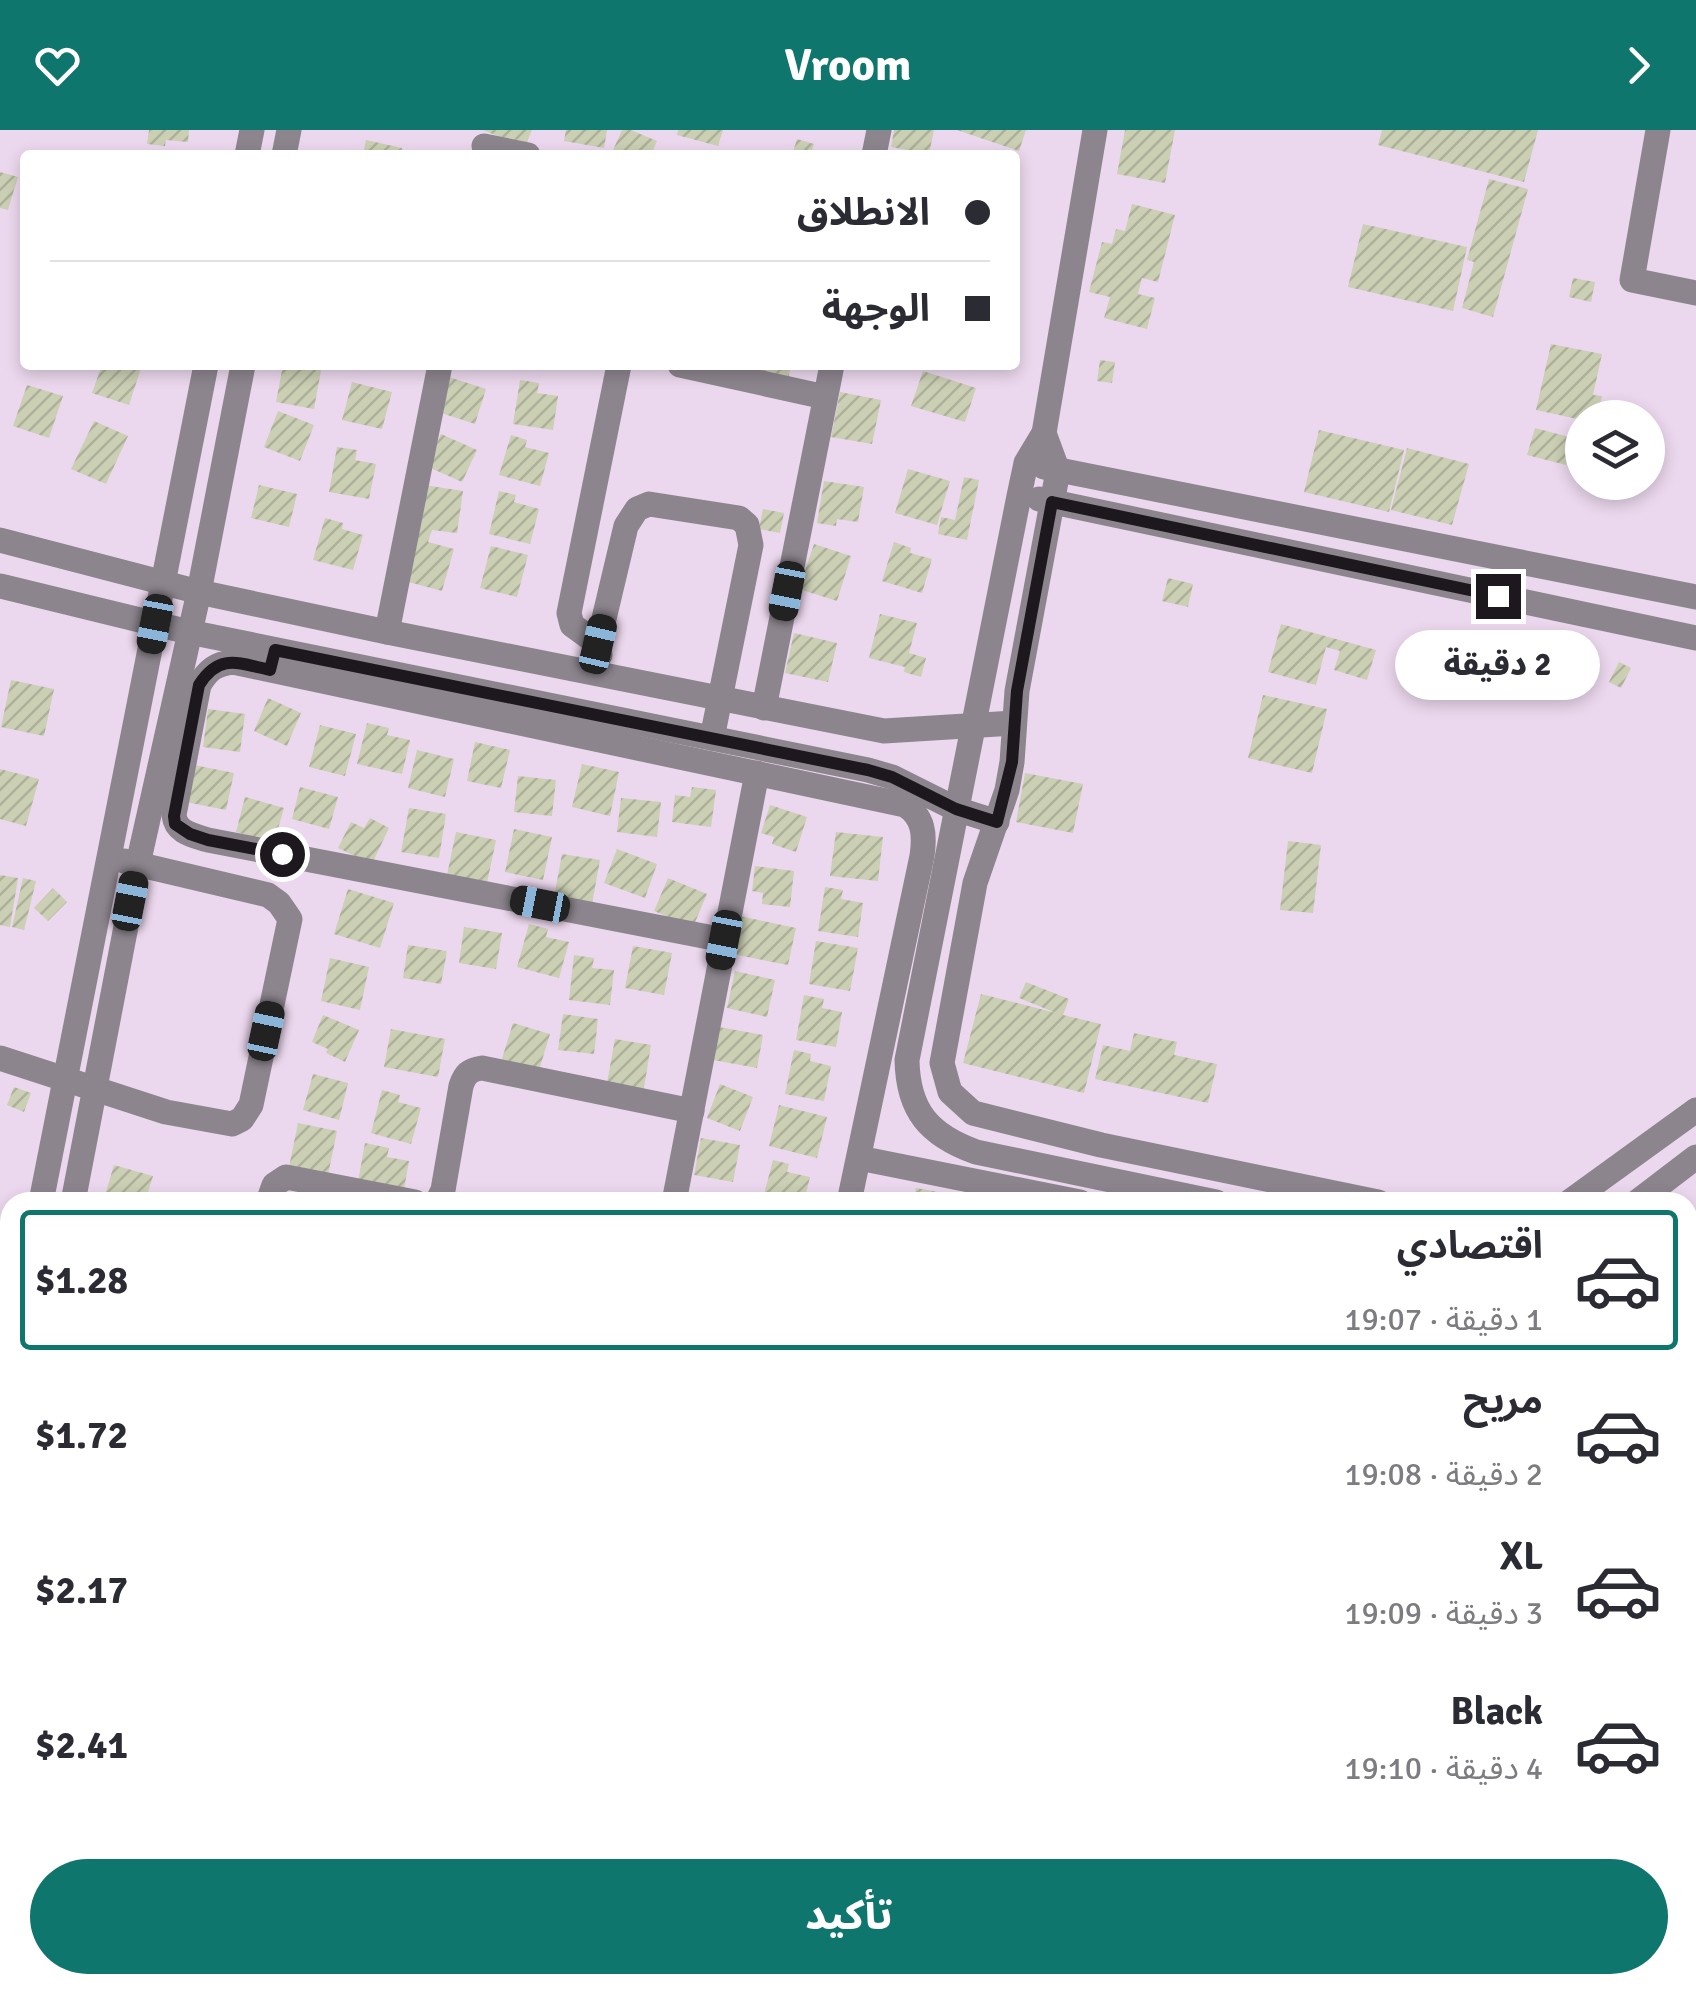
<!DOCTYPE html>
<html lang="ar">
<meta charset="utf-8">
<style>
body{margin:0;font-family:Signika,"Noto Sans Arabic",sans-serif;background:#f7f7f7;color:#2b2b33;direction:rtl;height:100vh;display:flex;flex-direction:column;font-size:38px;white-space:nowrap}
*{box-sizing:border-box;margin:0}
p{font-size:32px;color:#7c7c81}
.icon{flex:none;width:55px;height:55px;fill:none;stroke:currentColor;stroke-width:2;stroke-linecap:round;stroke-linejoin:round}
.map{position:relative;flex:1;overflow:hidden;direction:ltr}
.sheet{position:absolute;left:0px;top:1062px;width:1698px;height:802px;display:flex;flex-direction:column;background:#fff;border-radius:30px 30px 0 0;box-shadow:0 5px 15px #0003;direction:rtl}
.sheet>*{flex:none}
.hud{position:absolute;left:20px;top:20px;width:1000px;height:220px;border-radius:10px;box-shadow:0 5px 15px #0003;direction:rtl;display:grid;align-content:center;height:220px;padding:0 30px;background:#fff}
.tools{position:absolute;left:1565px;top:270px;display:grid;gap:20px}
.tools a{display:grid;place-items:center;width:100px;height:100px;border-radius:50%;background:#fff;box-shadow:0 5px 15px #0003;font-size:50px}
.end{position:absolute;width:45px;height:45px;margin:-22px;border:12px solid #1d171e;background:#fff;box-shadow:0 0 0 5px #fff}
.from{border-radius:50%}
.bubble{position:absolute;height:70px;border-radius:35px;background:#fff;box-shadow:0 5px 15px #0003;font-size:32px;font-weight:800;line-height:70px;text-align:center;direction:rtl}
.car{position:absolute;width:30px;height:60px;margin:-30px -15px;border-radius:12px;box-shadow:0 0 8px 2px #0007;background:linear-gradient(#222 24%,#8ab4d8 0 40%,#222 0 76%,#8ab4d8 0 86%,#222 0)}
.hud b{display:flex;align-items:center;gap:35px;height:95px;font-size:38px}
.hud b+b{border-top:2px solid #e1e1e2}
.hud i{width:25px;height:25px;background:#2b2b33}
ul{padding:18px 0 0;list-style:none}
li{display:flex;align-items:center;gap:30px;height:140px;margin:0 20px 15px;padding:0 10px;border:5px solid transparent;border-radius:10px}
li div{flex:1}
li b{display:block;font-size:38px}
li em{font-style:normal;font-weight:800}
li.on{border-color:#0f766e}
li>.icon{width:90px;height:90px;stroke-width:1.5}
.cta{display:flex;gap:20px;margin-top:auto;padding:20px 30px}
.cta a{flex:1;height:115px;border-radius:60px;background:#0f766e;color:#fff;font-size:40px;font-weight:800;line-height:115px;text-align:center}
header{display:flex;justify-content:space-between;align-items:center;height:130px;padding:0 30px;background:#0f766e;color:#fff;font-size:45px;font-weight:800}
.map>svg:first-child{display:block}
</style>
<header><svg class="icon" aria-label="forward" viewBox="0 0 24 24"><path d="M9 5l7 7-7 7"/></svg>Vroom<svg class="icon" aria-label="heart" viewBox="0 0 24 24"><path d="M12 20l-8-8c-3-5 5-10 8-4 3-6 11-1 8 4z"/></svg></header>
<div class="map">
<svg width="1696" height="1863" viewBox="0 0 1696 1863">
<defs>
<pattern id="building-hatch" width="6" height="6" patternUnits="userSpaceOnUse" patternTransform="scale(2.5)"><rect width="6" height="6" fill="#cbcfb4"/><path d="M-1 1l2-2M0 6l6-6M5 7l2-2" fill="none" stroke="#aeb19a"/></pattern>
</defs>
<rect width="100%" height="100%" fill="#ecd8ee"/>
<!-- building -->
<g fill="url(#building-hatch)">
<polygon points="149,0 189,0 188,12 166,10 165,16 147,14"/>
<polygon points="483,0 532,0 525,17"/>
<polygon points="566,0 607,0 604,18 564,11"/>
<polygon points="622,0 631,0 657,11 651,25 611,25"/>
<polygon points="678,0 723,0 718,16 677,5"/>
<polygon points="894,0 934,0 929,24 891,17"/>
<polygon points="957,0 1026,0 1019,21"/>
<polygon points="1125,0 1175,0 1165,53 1117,44"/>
<polygon points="1382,0 1538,0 1524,52 1378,15"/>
<polygon points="797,9 814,14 812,20 827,25 792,25"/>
<polygon points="366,10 402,18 401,25 363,25"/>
<polygon points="0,42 18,47 8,80 0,78"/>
<polygon points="1489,49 1528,59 1493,187 1462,178 1474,132 1467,130"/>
<polygon points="1132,74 1175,85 1158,152 1142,148 1138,164 1155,168 1147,199 1104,188 1110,167 1089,162 1102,112 1112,114 1116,99 1125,101"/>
<polygon points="1363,94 1467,117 1453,181 1348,157"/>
<polygon points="1573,148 1595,152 1591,172 1569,167"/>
<polygon points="1551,214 1602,224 1593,265 1602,266 1597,288 1582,288 1582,290 1536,280"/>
<polygon points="1100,230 1115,232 1112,253 1097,251"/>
<polygon points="102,235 142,235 129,275 92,263"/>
<polygon points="283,235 322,235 314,279 276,272"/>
<polygon points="747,235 791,235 788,250 746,242"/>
<polygon points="923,241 976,258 965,292 911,276"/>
<polygon points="449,247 486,259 475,294 438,282"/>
<polygon points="520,250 539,253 537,263 558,266 553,300 513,294"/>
<polygon points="352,252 392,262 382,299 342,290"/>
<polygon points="27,255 63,266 49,308 13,296"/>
<polygon points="840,262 881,270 872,314 831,307"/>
<polygon points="278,281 314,295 300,331 264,317"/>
<polygon points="94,291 128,306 106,354 71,339"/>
<polygon points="1535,298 1573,308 1566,335 1527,325"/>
<polygon points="1319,300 1404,320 1389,382 1304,362"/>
<polygon points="441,304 477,320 462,352 426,336"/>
<polygon points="511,305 527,310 525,317 549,323 540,356 499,345"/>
<polygon points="337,317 357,320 355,330 376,334 369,369 329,362"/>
<polygon points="1407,318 1469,334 1452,395 1391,380"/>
<polygon points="908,339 950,351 937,395 895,383"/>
<polygon points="964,347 979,350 967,410 938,404 941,387 955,390"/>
<polygon points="824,351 864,357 858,392 837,389 836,396 817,393"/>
<polygon points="259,355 297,364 289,397 251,388"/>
<polygon points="424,355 463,361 457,403 432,400 428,412 454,419 442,461 405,451"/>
<polygon points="499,361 516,365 514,372 539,379 530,414 489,404"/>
<polygon points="763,379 784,383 780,403 759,399"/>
<polygon points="325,388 343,393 342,399 363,405 353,440 313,430"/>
<polygon points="894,412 911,418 910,423 932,429 922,463 882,451"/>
<polygon points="814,414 851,426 837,471 799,459"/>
<polygon points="491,416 528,425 517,467 480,458"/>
<polygon points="1168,448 1193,454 1188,477 1162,471"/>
<polygon points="880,484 917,493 909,523 926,528 921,547 904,542 905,537 869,528"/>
<polygon points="1281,494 1376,520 1367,550 1334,540 1340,521 1326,517 1316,555 1268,542"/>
<polygon points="794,503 837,513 828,552 785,543"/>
<polygon points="1427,512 1451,515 1447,546 1423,543"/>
<polygon points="1619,532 1631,538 1621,558 1609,552"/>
<polygon points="11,550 54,559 44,606 1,597"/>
<polygon points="1263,565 1327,579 1312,643 1248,628"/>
<polygon points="268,568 301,583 287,616 254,601"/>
<polygon points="208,579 245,584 240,622 203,617"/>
<polygon points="367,593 389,598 387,605 410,610 402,644 357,634"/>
<polygon points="320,595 356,604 345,646 309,637"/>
<polygon points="475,612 510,620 501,658 467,651"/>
<polygon points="417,620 454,629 445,667 408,658"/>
<polygon points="582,634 619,642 610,686 572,677"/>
<polygon points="194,635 234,643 226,680 186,672"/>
<polygon points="0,639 39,649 26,696 0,689"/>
<polygon points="1025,643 1083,654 1073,703 1016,692"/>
<polygon points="518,646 556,650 552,686 514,682"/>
<polygon points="300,657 338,667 329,699 292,689"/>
<polygon points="692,657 716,660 711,697 672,692 675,665 690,667"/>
<polygon points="245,667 284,678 274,713 236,702"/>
<polygon points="621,668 661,672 657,707 617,702"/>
<polygon points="770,675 807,687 796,722 772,714 774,707 761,703"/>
<polygon points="409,678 446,684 439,728 401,722"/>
<polygon points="370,688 389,698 372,734 338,718 351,692 364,698"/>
<polygon points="514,699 552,707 543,750 505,742"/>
<polygon points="456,702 496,710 487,753 447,745"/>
<polygon points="836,702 883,707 878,751 830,746"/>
<polygon points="1288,711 1321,715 1313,783 1280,780"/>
<polygon points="617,719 657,734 645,768 604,753"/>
<polygon points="562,724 600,730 592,774 554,767"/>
<polygon points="755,736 794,741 790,777 762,774 763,763 752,761"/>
<polygon points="0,745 18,748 10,797 0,795"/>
<polygon points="23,748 36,751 24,800 12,797"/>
<polygon points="668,748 707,764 693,797 654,781"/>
<polygon points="825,757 843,760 841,769 863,773 858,807 818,801"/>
<polygon points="53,758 67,772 48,791 34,778"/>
<polygon points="348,759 394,773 380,818 334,804"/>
<polygon points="740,786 796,798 788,835 732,824"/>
<polygon points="529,794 548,799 546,807 569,812 559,848 517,837"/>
<polygon points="464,797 502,803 496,839 459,833"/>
<polygon points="816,811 858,818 850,861 809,854"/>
<polygon points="408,815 447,821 441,854 403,848"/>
<polygon points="633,816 672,823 664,865 625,858"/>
<polygon points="574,825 594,828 592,838 614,840 610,875 569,870"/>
<polygon points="330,828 369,837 360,880 321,871"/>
<polygon points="735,841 775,850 767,887 727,878"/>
<polygon points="1026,852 1069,869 1063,885 1101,894 1084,963 963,933 981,864 1056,883 1019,868"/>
<polygon points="804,865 824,869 822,878 842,882 836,917 796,910"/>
<polygon points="563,884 598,889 594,924 558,920"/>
<polygon points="323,885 359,900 345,932 326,923 328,919 312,912"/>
<polygon points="513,893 550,904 537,947 500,935"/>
<polygon points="719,897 763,905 757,938 713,930"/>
<polygon points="391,899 445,909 438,947 384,937"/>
<polygon points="1134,903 1177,912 1174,925 1217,934 1208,973 1095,949 1103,915 1130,921"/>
<polygon points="615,909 651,915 643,964 606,958"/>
<polygon points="794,920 811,924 810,931 831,936 824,971 785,964"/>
<polygon points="313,944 348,953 339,990 303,980"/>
<polygon points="720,954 753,967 740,1001 707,988"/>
<polygon points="14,957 31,963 24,982 7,975"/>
<polygon points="382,960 400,965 398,972 421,978 411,1014 371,1003"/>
<polygon points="779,975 827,987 817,1028 769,1016"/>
<polygon points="298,993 337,1001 328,1045 289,1037"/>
<polygon points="701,1008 740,1015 733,1052 694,1045"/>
<polygon points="365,1013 389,1018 387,1027 409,1031 403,1065 357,1057"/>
<polygon points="773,1030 789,1034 787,1042 810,1047 804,1072 762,1072"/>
<polygon points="114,1035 153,1046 145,1072 103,1072"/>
<polygon points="916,1058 959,1066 958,1072 913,1072"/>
<polygon points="1692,1230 1696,1231 1696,1281 1688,1279 1688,1245"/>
<polygon points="1688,1295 1696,1297 1696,1359 1688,1358"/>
<polygon points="1694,1703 1696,1703 1696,1759 1688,1757"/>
<polygon points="1688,1836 1696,1838 1696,1863 1677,1863 1679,1855 1688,1855"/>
<polygon points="302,1855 332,1855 351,1863 299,1863"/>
<polygon points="1353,1855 1394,1855 1392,1863 1350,1863"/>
</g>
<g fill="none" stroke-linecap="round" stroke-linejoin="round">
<!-- minor -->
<g stroke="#8d858e" stroke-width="25">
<path d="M1095,0L1044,303L1026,333L1019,366L907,930C908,981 929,1005 976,1022L1216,1072"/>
<polyline points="1658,0 1632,150 1696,163"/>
<polyline points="484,16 528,25"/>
<polyline points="247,25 252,0"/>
<polyline points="284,25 289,0"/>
<polyline points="874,25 879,0"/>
<polyline points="680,235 825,267"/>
<polyline points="1044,303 1058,341 1017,561 1012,632 1007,660 975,753 942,933 950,962 973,983 1101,1015 1378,1072"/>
<polyline points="1044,337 1696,467"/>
<polyline points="1039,369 1696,508"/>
<polyline points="0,410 199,462 387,502 884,601 1014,593"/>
<polyline points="0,456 189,502 868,640 892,647 956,679 997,692"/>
<polyline points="387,502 440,235"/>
<polyline points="598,514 626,396 637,379 649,374 739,388 747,395 751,415 712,608"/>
<polyline points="600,525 598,514 572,495 569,483 619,235"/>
<polyline points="764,578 832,235"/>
<path d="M724,810L208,710C193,705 176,703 174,685L199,555C208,540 215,534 233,532L905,675C924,687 925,705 922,726L849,1072"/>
<polyline points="0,928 166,982 232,994 242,989 251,975 290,789 279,773 268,765 124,731"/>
<polyline points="859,1028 1080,1072"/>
<polyline points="41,1072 206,235"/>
<polyline points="73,1072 138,734 199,462 243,235"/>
<polyline points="268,1072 274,1055 286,1047 415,1072"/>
<path d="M437,1072L443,1060L461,956C465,944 469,940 482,938L692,981"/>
<polyline points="674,1072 757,643"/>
<polyline points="1569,1072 1696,980"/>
<polyline points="1637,1072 1696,1027"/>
<polyline points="1688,1171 1696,1173"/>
<polyline points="1688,1192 1696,1193"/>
<polyline points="0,1269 10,1221"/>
<polyline points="1688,1368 1696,1370"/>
<polyline points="0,1445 10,1393"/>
<polyline points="0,1608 10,1622"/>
<polyline points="1688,1621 1696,1577"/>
<polyline points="0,1661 10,1670"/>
<polyline points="1688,1766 1696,1768"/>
<polyline points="838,1855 878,1863"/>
<polyline points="899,1855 900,1863"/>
<polyline points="1020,1855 1062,1863"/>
<polyline points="922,1863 923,1855"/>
<polyline points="1173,1863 1175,1855"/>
<polyline points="1219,1863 1221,1855"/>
</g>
</g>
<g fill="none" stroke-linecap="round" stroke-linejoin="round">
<!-- route -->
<path stroke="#1d171e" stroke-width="12" d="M282,724L208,710L190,704L175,694L174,686L199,555C219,523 238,533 270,540L275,520L868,640L892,647L956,679L997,692L1012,632L1017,561L1052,372L1498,466"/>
</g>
</svg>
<div class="tools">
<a><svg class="icon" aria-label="layers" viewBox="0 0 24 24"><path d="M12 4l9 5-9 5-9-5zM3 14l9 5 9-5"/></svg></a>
</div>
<i class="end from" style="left:282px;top:724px"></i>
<i class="end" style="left:1498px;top:466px"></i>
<div class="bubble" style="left:1395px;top:500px;width:205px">2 دقيقة</div>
<i class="car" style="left:787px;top:461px;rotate:191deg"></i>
<i class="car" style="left:155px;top:494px;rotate:191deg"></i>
<i class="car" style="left:598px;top:514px;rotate:13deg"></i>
<i class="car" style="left:130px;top:771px;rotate:11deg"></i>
<i class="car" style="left:540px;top:774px;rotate:281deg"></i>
<i class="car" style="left:724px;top:810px;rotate:191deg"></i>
<i class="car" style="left:266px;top:901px;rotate:12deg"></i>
<div class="hud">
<b><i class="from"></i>الانطلاق</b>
<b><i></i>الوجهة</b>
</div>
<section class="sheet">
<ul>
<li class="on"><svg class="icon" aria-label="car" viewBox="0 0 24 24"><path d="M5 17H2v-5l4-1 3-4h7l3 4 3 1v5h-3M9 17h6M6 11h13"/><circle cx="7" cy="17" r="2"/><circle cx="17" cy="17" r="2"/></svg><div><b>اقتصادي</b><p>1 دقيقة · 19:07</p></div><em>$1.28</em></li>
<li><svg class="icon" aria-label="car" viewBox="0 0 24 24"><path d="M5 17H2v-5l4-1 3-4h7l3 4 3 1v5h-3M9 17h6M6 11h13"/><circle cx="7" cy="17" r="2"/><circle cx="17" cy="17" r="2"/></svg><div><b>مريح</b><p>2 دقيقة · 19:08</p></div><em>$1.72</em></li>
<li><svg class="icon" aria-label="car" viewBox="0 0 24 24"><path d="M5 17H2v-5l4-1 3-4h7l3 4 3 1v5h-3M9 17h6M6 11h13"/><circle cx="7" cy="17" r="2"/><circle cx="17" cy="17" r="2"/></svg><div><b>XL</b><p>3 دقيقة · 19:09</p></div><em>$2.17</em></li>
<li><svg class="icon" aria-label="car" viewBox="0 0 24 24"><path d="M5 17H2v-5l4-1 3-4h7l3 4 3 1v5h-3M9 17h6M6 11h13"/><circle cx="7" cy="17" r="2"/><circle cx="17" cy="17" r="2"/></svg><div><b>Black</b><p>4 دقيقة · 19:10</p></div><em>$2.41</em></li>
</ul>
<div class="cta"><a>تأكيد</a></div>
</section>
</div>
